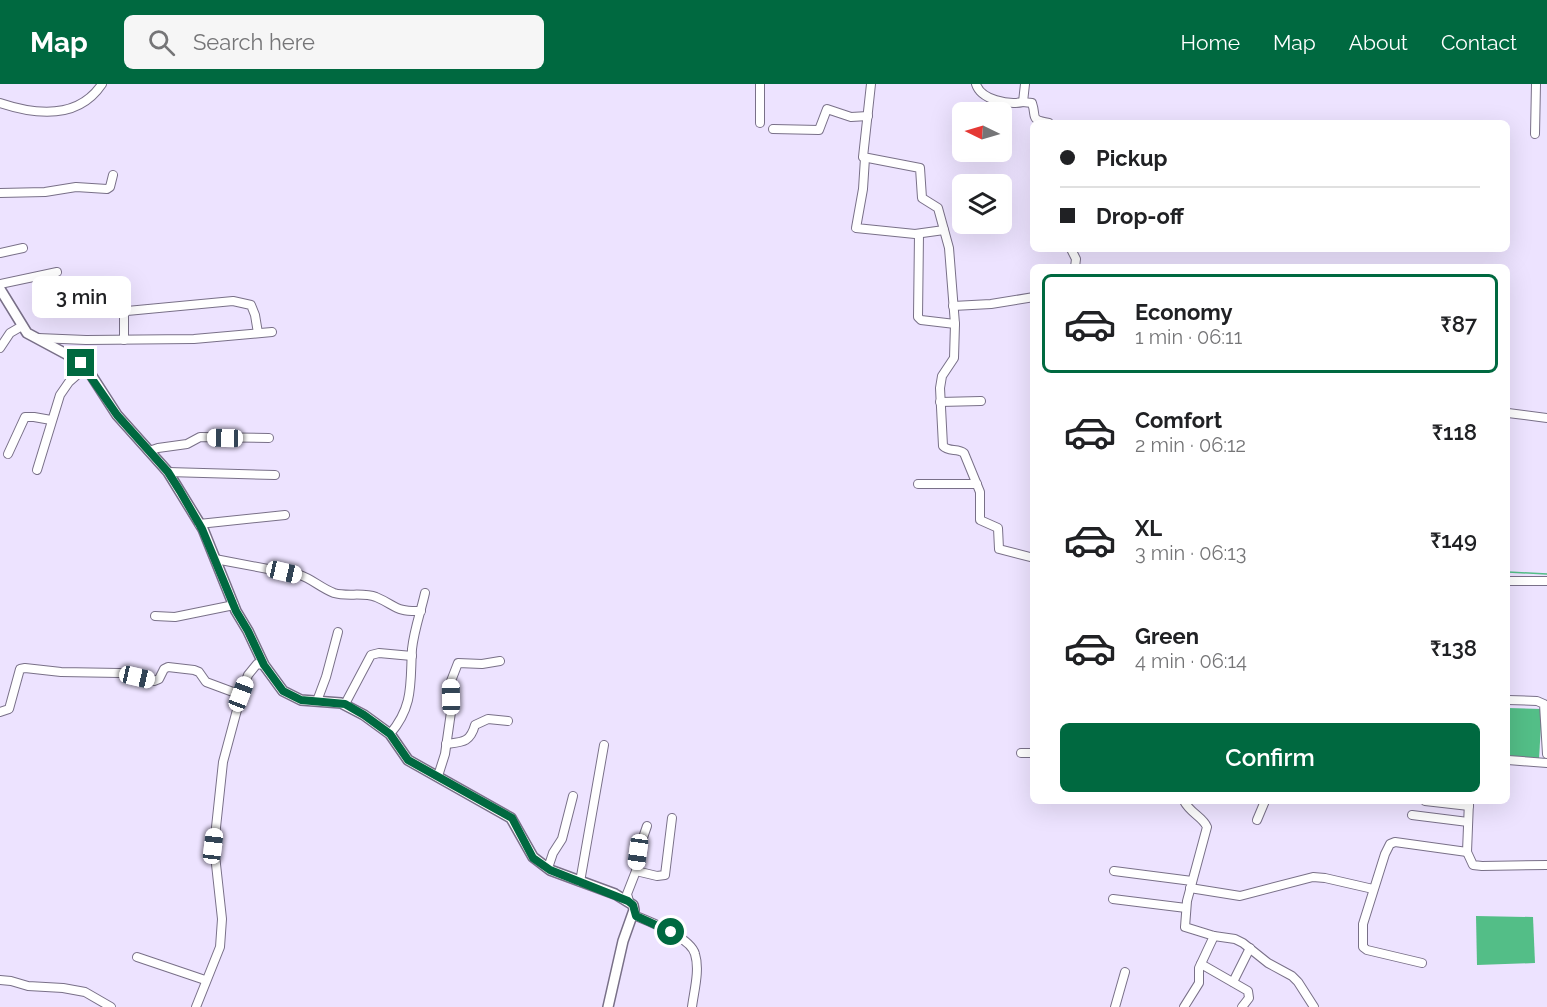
<!DOCTYPE html>
<meta charset="utf-8">
<style>
body{margin:0;font-family:Raleway,sans-serif;background:#f6f6f6;color:#202124;height:100vh;display:flex;flex-direction:column;font-size:22px;white-space:nowrap}
*{box-sizing:border-box;margin:0}
p{font-size:20px;color:#757577}
.icon{flex:none;width:33px;height:33px;fill:none;stroke:currentColor;stroke-width:2;stroke-linecap:round;stroke-linejoin:round}
.map{position:relative;flex:1;overflow:hidden}
.side{position:absolute;left:1030px;top:180px;width:480px;height:540px;display:flex;flex-direction:column;background:#fff;border-radius:9px;box-shadow:0 6px 24px #0002}
.side>*{flex:none}
.guide{position:absolute;left:1030px;top:36px;width:480px;height:132px;border-radius:9px;box-shadow:0 6px 24px #0002;display:grid;align-content:center;height:132px;padding:0 30px;background:#fff}
.needle{width:39px;rotate:275deg}
.buttons{position:absolute;left:952px;top:18px;display:grid;gap:12px}
.buttons a{display:grid;place-items:center;width:60px;height:60px;border-radius:9px;background:#fff;box-shadow:0 6px 24px #0002;font-size:30px}
.end{position:absolute;width:27px;height:27px;margin:-14px;border:8px solid #006940;background:#fff;box-shadow:0 0 0 3px #fff}
.from{border-radius:50%}
.bubble{position:absolute;height:42px;border-radius:9px;background:#fff;box-shadow:0 6px 24px #0002;font-size:20px;font-weight:600;line-height:42px;text-align:center}
.car{position:absolute;width:18px;height:36px;margin:-18px -9px;border-radius:8px;box-shadow:0 0 4px 2px #0007;background:linear-gradient(#fff 24%,#345 0 40%,#fff 0 76%,#345 0 86%,#fff 0)}
.guide b{display:flex;align-items:center;gap:21px;height:57px;font-size:22px}
.guide b+b{border-top:2px solid #e0e0e0}
.guide i{width:15px;height:15px;background:#202124}
ul{padding:10px 0 0;list-style:none}
li{display:flex;align-items:center;gap:18px;height:99px;margin:0 12px 9px;padding:0 18px;border:3px solid transparent;border-radius:9px}
li div{flex:1}
li b{display:block;font-size:22px}
li em{font-style:normal;font-weight:600}
li.current{border-color:#006940}
li>.icon{width:54px;height:54px;stroke-width:1.5}
.button{display:flex;gap:12px;margin-top:auto;padding:12px 30px}
.button a{flex:1;height:69px;border-radius:9px;background:#006940;color:#fff;font-size:24px;font-weight:600;line-height:69px;text-align:center}
header{display:flex;align-items:center;gap:36px;box-sizing:border-box;height:84px;padding:0 30px;background:#006940;color:#fff}
header strong{font-size:28px}
nav{display:flex;gap:33px;margin-inline-start:auto;font-size:21px}
.search{width:420px;height:54px;background:#f6f6f6;display:flex;align-items:center;gap:15px;box-sizing:border-box;padding:0 21px;border-radius:9px;color:#757577;font-size:22px}
.map>svg:first-child{display:block}
</style>
<header>
<strong>Map</strong>
<div class="search"><svg class="icon" aria-label="search" viewBox="0 0 24 24"><circle cx="10" cy="10" r="6"/><path d="M15 15l6 6"/></svg>Search here</div>
<nav><a>Home</a><a>Map</a><a>About</a><a>Contact</a></nav>
</header>
<div class="map">
<svg width="1547" height="923" viewBox="0 0 1547 923">
<rect width="100%" height="100%" fill="#ede3ff"/>
<!-- water -->
<g fill="#53be87">
<polygon points="1508,624 1542,625 1539,675 1508,675"/>
<polygon points="1476,832 1533,833 1535,879 1477,881"/>
</g>
<g fill="none" stroke-linecap="round" stroke-linejoin="round">
<!-- stream -->
<polyline stroke="#53be87" stroke-width="1.5" points="1508,488 1547,490"/>
<!-- minor casing -->
<g stroke="#797088" stroke-width="10">
<g id="minor">
<path d="M871,0L863,73L920,84L922,114L938,124L949,164L955,240L954,274L942,292L940,304L943,362C948,368 958,364 964,369L980,408V436L998,444L999,465L1034,474"/>
<path d="M976,0C981,16 1008,21 1023,18"/>
<path d="M1025,0L1023,18L1032,19C1037,34 1029,35 1049,39"/>
<path d="M0,19C36,31 78,36 102,0"/>
<polyline points="760,39 760,0"/>
<polyline points="773,45 819,46 827,25 851,33 868,32"/>
<polyline points="1535,50 1536,0"/>
<polyline points="865,74 863,105 856,144 915,150 944,146"/>
<polyline points="0,109 45,108 76,103 107,105 110,103 113,91"/>
<polyline points="919,150 918,233 921,236 955,240"/>
<polyline points="1071,165 1076,175 1075,183"/>
<polyline points="0,169 23,164"/>
<polyline points="0,200 57,188"/>
<polyline points="953,222 991,220 1034,213"/>
<polyline points="38,254 86,256 194,255 272,248"/>
<polyline points="124,256 124,230 127,227 233,217 251,221 255,231 258,249"/>
<polyline points="0,264 10,249 22,242"/>
<polyline points="940,318 981,317"/>
<polyline points="1508,329 1547,334"/>
<polyline points="149,367 158,364 187,360 200,353 269,354"/>
<polyline points="8,370 25,333 34,333 51,336"/>
<polyline points="37,386 60,311 69,298 86,283"/>
<polyline points="168,388 275,391"/>
<polyline points="918,400 977,400"/>
<polyline points="199,440 285,431"/>
<path d="M215,475L300,491C312,495 321,504 334,509C347,513 363,508 376,513C397,522 395,528 421,527"/>
<polyline points="1508,497 1547,497"/>
<polyline points="155,532 175,533 234,521"/>
<polyline points="1508,616 1537,617 1544,620 1547,670"/>
<polyline points="317,617 326,593 338,548"/>
<polyline points="345,620 371,571 379,569 412,572"/>
<polyline points="0,628 9,625 20,585 25,584 61,588 120,589 154,597 159,595 164,585 168,583 194,586 199,588 206,598 241,611"/>
<path d="M390,650C414,622 410,599 412,565C414,546 421,527 425,509"/>
<path d="M446,660C462,658 470,659 475,641L488,635L508,637"/>
<polyline points="1021,669 1034,669"/>
<polyline points="1508,676 1547,679"/>
<polyline points="438,692 445,670 451,628 451,597 458,579 482,580 500,577"/>
<path d="M1184,717C1190,729 1203,733 1207,743L1187,817L1185,843L1214,852L1235,855L1243,859L1268,879L1292,892L1298,898L1314,923"/>
<polyline points="1425,717 1469,722"/>
<polyline points="1469,717 1467,768 1473,781 1482,782 1547,781"/>
<polyline points="1412,731 1468,738"/>
<polyline points="1257,736 1265,717"/>
<polyline points="548,784 553,769 562,755 573,712"/>
<polyline points="636,787 657,792 665,791 672,734"/>
<polyline points="1114,787 1192,797"/>
<polyline points="580,798 604,661"/>
<polyline points="1190,804 1240,812 1313,793 1325,794 1373,805"/>
<polyline points="1113,815 1186,824"/>
<polyline points="629,817 627,810 636,787 638,768 647,742"/>
<path d="M634,826L636,832C651,838 691,854 695,870C700,886 694,907 692,923"/>
<polyline points="137,873 205,896"/>
<polyline points="1422,879 1367,866 1363,863 1363,840 1385,770 1390,760 1395,758 1467,768"/>
<polyline points="1201,880 1248,907 1249,914 1242,923"/>
<polyline points="0,896 11,897 28,902 63,904 85,908 111,923"/>
<polyline points="1233,898 1250,864"/>
<polyline points="196,923 220,863 222,835 214,762 223,678 241,611 248,591 257,580 264,581"/>
<polyline points="1115,923 1125,888"/>
<polyline points="1184,923 1199,899 1199,884 1214,852"/>
</g>
</g>
<!-- tertiary casing -->
<g stroke="#797088" stroke-width="12">
<polyline id="tertiary" points="0,205 27,249 68,271 86,283 117,331 168,388 203,445 236,527 248,547 264,581 283,607 301,616 341,619 364,631 390,650 408,676 511,734 533,773 550,786 615,810 633,821 634,826 623,857 608,923"/>
</g>
<!-- minor -->
<use href="#minor" stroke="#fff" stroke-width="8"/>
<!-- tertiary -->
<use href="#tertiary" stroke="#fff" stroke-width="9"/>
</g>
<g fill="none" stroke-linecap="round" stroke-linejoin="round">
<!-- route -->
<polyline stroke="#006940" stroke-width="8" points="81,279 117,331 168,388 180,407 202,445 236,527 248,547 264,581 283,607 301,616 345,620 364,631 390,650 408,676 512,734 533,774 550,786 628,817 633,821 636,832 671,848"/>
</g>
</svg>
<div class="buttons">
<a><svg class="needle" viewBox="-14 -14 28 28"><path d="M0-13l5 13h-10z" fill="#e53935"/><path d="M0 13l5-13h-10z" fill="#757577"/></svg></a>
<a><svg class="icon" aria-label="layers" viewBox="0 0 24 24"><path d="M12 4l9 5-9 5-9-5zM3 14l9 5 9-5"/></svg></a>
</div>
<i class="end from" style="left:671px;top:848px"></i>
<i class="end" style="left:81px;top:279px"></i>
<div class="bubble" style="left:32px;top:192px;width:99px">3 min</div>
<i class="car" style="left:225px;top:354px;rotate:271deg"></i>
<i class="car" style="left:284px;top:488px;rotate:103deg"></i>
<i class="car" style="left:137px;top:593px;rotate:103deg"></i>
<i class="car" style="left:241px;top:610px;rotate:21deg"></i>
<i class="car" style="left:451px;top:613px;rotate:359deg"></i>
<i class="car" style="left:213px;top:762px;rotate:7deg"></i>
<i class="car" style="left:638px;top:768px;rotate:188deg"></i>
<div class="guide">
<b><i class="from"></i>Pickup</b>
<b><i></i>Drop-off</b>
</div>
<section class="side">
<ul>
<li class="current"><svg class="icon" aria-label="car" viewBox="0 0 24 24"><path d="M5 17H2v-5l4-1 3-4h7l3 4 3 1v5h-3M9 17h6M6 11h13"/><circle cx="7" cy="17" r="2"/><circle cx="17" cy="17" r="2"/></svg><div><b>Economy</b><p>1 min · 06:11</p></div><em>₹87</em></li>
<li><svg class="icon" aria-label="car" viewBox="0 0 24 24"><path d="M5 17H2v-5l4-1 3-4h7l3 4 3 1v5h-3M9 17h6M6 11h13"/><circle cx="7" cy="17" r="2"/><circle cx="17" cy="17" r="2"/></svg><div><b>Comfort</b><p>2 min · 06:12</p></div><em>₹118</em></li>
<li><svg class="icon" aria-label="car" viewBox="0 0 24 24"><path d="M5 17H2v-5l4-1 3-4h7l3 4 3 1v5h-3M9 17h6M6 11h13"/><circle cx="7" cy="17" r="2"/><circle cx="17" cy="17" r="2"/></svg><div><b>XL</b><p>3 min · 06:13</p></div><em>₹149</em></li>
<li><svg class="icon" aria-label="car" viewBox="0 0 24 24"><path d="M5 17H2v-5l4-1 3-4h7l3 4 3 1v5h-3M9 17h6M6 11h13"/><circle cx="7" cy="17" r="2"/><circle cx="17" cy="17" r="2"/></svg><div><b>Green</b><p>4 min · 06:14</p></div><em>₹138</em></li>
</ul>
<div class="button"><a>Confirm</a></div>
</section>
</div>
